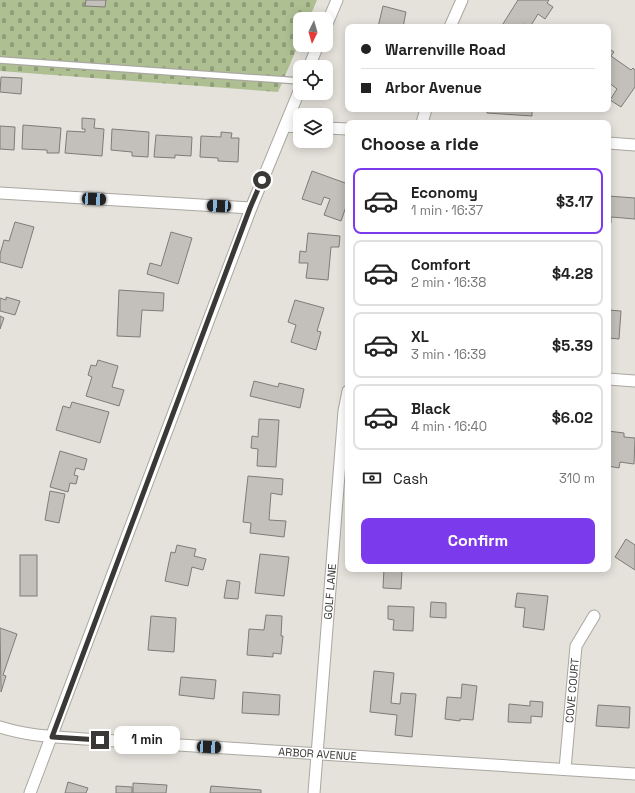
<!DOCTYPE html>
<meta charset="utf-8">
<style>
body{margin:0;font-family:"Space Grotesk",sans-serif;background:#f6f6f6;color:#222;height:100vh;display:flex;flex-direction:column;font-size:15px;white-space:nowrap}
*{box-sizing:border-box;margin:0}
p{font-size:13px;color:#767676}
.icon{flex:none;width:22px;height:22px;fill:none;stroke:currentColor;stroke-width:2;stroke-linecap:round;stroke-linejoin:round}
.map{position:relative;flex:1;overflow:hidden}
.details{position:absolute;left:345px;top:120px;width:266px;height:452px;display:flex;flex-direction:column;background:#fff;border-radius:8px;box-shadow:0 2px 10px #0003}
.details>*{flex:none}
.top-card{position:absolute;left:345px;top:24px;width:266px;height:88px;border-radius:8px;box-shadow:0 2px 10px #0003;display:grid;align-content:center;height:88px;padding:0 16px;background:#fff}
.needle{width:26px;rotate:185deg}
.tools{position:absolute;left:293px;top:12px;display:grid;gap:8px}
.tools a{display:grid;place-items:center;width:40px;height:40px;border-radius:8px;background:#fff;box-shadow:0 2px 10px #0003;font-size:20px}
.end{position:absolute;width:18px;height:18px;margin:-9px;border:5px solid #3a3937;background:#fff;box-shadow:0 0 0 2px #fff}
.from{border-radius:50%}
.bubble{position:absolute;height:28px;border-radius:8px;background:#fff;box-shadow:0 2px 10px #0003;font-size:13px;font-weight:600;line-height:28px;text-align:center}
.car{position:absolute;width:12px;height:24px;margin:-12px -6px;border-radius:5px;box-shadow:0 0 3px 1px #0007;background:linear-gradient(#222 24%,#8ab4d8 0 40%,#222 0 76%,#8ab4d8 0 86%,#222 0)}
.top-card b{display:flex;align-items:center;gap:14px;height:38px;font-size:15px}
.top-card b+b{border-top:1px solid #e0e0e0}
.top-card i{width:10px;height:10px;background:#222}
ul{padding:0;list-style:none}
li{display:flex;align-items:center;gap:12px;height:66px;margin:0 8px 6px;padding:0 8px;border:2px solid #e0e0e0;border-radius:8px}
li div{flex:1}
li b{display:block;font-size:15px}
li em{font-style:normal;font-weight:600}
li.current{border-color:#7c3aed}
li>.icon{width:36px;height:36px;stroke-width:1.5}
h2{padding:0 16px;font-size:18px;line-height:48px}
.pay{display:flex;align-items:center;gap:10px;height:44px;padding:0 16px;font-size:15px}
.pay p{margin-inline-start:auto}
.cta{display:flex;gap:8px;margin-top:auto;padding:8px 16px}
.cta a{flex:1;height:46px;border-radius:8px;background:#7c3aed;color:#fff;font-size:16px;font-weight:600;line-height:46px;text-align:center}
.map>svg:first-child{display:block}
</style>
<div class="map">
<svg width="635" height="793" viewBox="0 0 635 793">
<defs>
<pattern id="cemetery-stones" width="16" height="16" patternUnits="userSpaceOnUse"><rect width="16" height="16" fill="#aec092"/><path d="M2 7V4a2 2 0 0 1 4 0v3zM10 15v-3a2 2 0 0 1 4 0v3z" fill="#8f9d78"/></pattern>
</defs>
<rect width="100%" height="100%" fill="#e5e2dc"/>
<!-- cemetery -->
<polygon fill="url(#cemetery-stones)" points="0,0 317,0 309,19 300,19 300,41 278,92 0,71"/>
<!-- building -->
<g fill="#c3bfba" stroke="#7f7b76">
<polygon points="86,0 106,0 105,7 85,6"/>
<polygon points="518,0 549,0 547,3 553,7 545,19 538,14 530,27 523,24 521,27 501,27"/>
<polygon points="383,6 406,12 403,27 378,27"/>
<polygon points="608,48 614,52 611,56 631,70 633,68 635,70 635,87 621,107 610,100 617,89 608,82"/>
<polygon points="1,77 22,78 21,94 0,92"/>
<polygon points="487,109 532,109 532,116 487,113"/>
<polygon points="82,118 95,119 94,128 104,129 102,156 65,153 67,131 85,132 85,129 82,129"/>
<polygon points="23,125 61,128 59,153 47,153 47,150 22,149"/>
<polygon points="0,126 15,127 14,150 0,149"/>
<polygon points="112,129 149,132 148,157 132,156 132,152 111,150"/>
<polygon points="221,132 232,133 231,138 239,138 238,162 218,161 218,158 200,157 201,136 221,137"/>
<polygon points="156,135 192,137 191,156 175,155 175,158 154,157"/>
<polygon points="312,171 348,184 348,201 341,221 324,215 330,199 324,197 321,205 302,199"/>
<polygon points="608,196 635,198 635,219 611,217 611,223 608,222"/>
<polygon points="15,222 34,227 22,268 0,262 0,254 4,240 9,241"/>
<polygon points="171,232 192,238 178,284 147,274 150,263 161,266"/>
<polygon points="308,233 340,236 339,247 331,247 328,280 306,278 308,263 299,263 300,251 306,252"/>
<polygon points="119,290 164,293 163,311 142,310 140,337 117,336"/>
<polygon points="6,297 20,301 15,315 0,311 0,298 6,300"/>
<polygon points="295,300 324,308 317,331 321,332 316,350 291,342 296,325 288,322"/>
<polygon points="608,310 621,311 619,339 608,338"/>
<polygon points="0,316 4,318 0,329"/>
<polygon points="98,360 118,366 112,387 124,390 119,406 86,396 92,377 88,375 91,365 96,366"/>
<polygon points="254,381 278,387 279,383 304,389 300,408 250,396"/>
<polygon points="72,402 109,412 100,443 56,430 63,406 70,408"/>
<polygon points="259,419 279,420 276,467 257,466 258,449 251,448 252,436 258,437"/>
<polygon points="608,431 624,433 624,437 635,438 634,464 620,462 619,468 608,466"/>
<polygon points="60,451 87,459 84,470 76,468 74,475 78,476 76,484 70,483 68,492 50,487"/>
<polygon points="248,476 283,479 282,495 271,493 269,520 286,521 284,537 250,533 251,523 243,522"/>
<polygon points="50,491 65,494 59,523 45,520"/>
<polygon points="626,539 635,545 635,570 615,557"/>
<polygon points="177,545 196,549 194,556 206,559 203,570 192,567 188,586 165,581 171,552 175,553"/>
<polygon points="260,554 289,557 284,596 255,593"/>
<rect x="20" y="555" width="17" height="41"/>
<polygon points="384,569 402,569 401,589 383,588"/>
<polygon points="227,580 240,582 238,599 224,598"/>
<polygon points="517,593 548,596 544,630 523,627 525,608 515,607"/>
<polygon points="431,602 446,603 446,618 430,617"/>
<polygon points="388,606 414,607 413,631 393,630 394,620 388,619"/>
<polygon points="266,615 282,616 281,636 283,636 281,654 273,653 273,657 247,655 249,629 264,630"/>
<polygon points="151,616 176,618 174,652 148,650"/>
<polygon points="0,628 17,634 3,675 6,676 1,692"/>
<polygon points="374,671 394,673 391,703 400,704 401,693 416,694 412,737 395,735 397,715 370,712"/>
<polygon points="181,677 216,680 214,699 179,695"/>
<polygon points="462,684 477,686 473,720 460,719 460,721 445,719 447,697 461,698"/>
<polygon points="243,692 280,695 279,715 242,713"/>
<polygon points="530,701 543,702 542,717 531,716 531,723 508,722 509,704 530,706"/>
<polygon points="598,705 630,707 629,728 596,726"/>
<polygon points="68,782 88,788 86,793 65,793"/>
<polygon points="133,783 167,785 166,793 133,793"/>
<polygon points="116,786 132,787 132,793 116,793"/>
<polygon points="211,786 261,790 261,793 210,793"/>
</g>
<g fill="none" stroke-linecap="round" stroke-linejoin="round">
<!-- lane casing -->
<g stroke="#aaa7a1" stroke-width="8">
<polyline id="lane" points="0,60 300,81"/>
</g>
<!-- street casing -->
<g stroke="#aaa7a1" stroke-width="13">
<g id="street">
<polyline points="326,26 337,0"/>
<polyline points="450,27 462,0"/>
<polyline points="309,67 318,45"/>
<polyline points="422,123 426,109"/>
<polyline points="285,126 300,127"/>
<polyline points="326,128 348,129"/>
<polyline points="608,143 635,145"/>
<polyline points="0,193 251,208"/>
<polyline points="608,379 635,381"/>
<path id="s1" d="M0,727C27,736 57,737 85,739L635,774"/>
<path id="s2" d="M565,769L576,646L594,616"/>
<polyline points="30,793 251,208 300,89"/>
<path id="s3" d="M314,793L344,411L348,391"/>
</g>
</g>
<!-- lane -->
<use href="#lane" stroke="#fff" stroke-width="5.5"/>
<!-- street -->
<use href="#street" stroke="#fff" stroke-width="11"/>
</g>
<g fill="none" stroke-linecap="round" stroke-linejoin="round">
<!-- route -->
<polyline stroke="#3a3937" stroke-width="5" points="100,740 52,737 250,208 262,180"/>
</g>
<g text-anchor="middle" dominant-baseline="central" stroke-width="3" stroke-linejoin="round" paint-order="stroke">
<!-- street labels -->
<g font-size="11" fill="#3a3937" stroke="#e5e2dc">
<text stroke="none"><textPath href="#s3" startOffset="202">GOLF LANE</textPath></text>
<text stroke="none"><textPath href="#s2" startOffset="79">COVE COURT</textPath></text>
<text stroke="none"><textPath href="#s1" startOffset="319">ARBOR AVENUE</textPath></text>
</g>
</g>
</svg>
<div class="tools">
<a><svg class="needle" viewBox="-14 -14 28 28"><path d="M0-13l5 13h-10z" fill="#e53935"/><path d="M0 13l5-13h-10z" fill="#767676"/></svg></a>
<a><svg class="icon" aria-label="locate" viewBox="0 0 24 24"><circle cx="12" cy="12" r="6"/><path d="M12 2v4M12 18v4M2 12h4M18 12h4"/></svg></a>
<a><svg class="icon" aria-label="layers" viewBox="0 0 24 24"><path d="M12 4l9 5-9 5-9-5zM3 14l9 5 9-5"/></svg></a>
</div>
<i class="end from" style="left:262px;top:180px"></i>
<i class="end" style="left:100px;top:740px"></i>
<div class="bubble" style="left:114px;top:726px;width:66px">1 min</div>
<i class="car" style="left:94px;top:199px;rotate:93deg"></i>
<i class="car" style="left:219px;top:206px;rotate:273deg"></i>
<i class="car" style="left:209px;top:747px;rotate:93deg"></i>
<div class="top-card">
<b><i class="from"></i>Warrenville Road</b>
<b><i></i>Arbor Avenue</b>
</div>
<section class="details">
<h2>Choose a ride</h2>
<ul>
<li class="current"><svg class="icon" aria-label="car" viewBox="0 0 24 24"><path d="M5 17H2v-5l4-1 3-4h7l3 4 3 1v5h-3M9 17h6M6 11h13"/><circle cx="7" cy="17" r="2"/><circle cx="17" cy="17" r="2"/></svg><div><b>Economy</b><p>1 min · 16:37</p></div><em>$3.17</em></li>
<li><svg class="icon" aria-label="car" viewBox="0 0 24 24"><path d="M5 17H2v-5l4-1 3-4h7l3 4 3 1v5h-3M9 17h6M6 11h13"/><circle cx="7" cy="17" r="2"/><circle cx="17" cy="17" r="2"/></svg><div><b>Comfort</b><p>2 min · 16:38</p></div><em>$4.28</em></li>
<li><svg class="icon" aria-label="car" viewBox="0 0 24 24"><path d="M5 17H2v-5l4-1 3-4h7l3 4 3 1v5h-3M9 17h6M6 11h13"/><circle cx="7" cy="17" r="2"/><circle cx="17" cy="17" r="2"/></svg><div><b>XL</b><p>3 min · 16:39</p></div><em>$5.39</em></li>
<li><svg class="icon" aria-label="car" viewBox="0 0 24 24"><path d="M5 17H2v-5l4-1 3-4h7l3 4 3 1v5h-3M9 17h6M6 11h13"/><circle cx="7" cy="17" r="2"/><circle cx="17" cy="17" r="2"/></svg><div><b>Black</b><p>4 min · 16:40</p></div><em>$6.02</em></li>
</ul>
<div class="pay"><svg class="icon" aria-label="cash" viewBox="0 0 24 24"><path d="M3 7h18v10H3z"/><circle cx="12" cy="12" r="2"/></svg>Cash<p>310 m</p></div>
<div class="cta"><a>Confirm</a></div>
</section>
</div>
